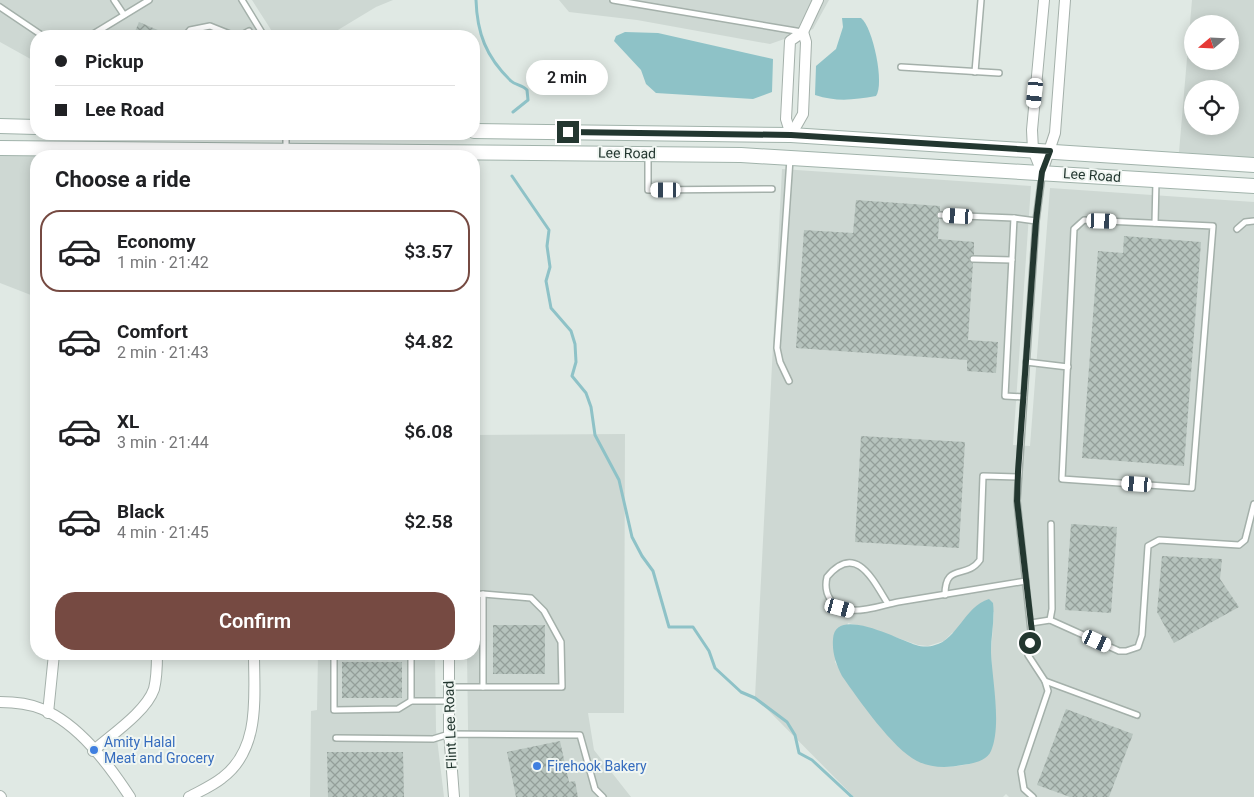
<!DOCTYPE html>
<meta charset="utf-8">
<style>
body{margin:0;font-family:Roboto,sans-serif;background:#f2f2f2;color:#202124;height:100vh;display:flex;flex-direction:column;font-size:19px;white-space:nowrap}
*{box-sizing:border-box;margin:0}
p{font-size:16px;color:#757577}
.icon{flex:none;width:28px;height:28px;fill:none;stroke:currentColor;stroke-width:2;stroke-linecap:round;stroke-linejoin:round}
.map{position:relative;flex:1;overflow:hidden}
.sheet{position:absolute;left:30px;top:150px;width:450px;height:510px;display:flex;flex-direction:column;background:#fff;border-radius:20px;box-shadow:0 2px 12px #0003}
.sheet>*{flex:none}
.guide{position:absolute;left:30px;top:30px;width:450px;height:110px;border-radius:20px;box-shadow:0 2px 12px #0003;display:grid;align-content:center;height:110px;padding:0 25px;background:#fff}
.needle{width:32px;rotate:251deg}
.controls{position:absolute;left:1184px;top:15px;display:grid;gap:10px}
.controls a{display:grid;place-items:center;width:55px;height:55px;border-radius:50%;background:#fff;box-shadow:0 2px 12px #0003;font-size:25px}
.end{position:absolute;width:22px;height:22px;margin:-11px;border:6px solid #233730;background:#fff;box-shadow:0 0 0 2px #fff}
.from{border-radius:50%}
.bubble{position:absolute;height:35px;border-radius:18px;background:#fff;box-shadow:0 2px 12px #0003;font-size:16px;font-weight:600;line-height:35px;text-align:center}
.car{position:absolute;width:15px;height:30px;margin:-15px -8px;border-radius:6px;box-shadow:0 0 4px 1px #0007;background:linear-gradient(#fff 24%,#345 0 40%,#fff 0 76%,#345 0 86%,#fff 0)}
.guide b{display:flex;align-items:center;gap:18px;height:48px;font-size:19px}
.guide b+b{border-top:1px solid #e0e0e0}
.guide i{width:12px;height:12px;background:#202124}
ul{padding:0;list-style:none}
li{display:flex;align-items:center;gap:15px;height:82px;margin:0 10px 8px;padding:0 15px;border:2px solid transparent;border-radius:20px}
li div{flex:1}
li b{display:block;font-size:19px}
li em{font-style:normal;font-weight:600}
li.selected{border-color:#764a42}
li>.icon{width:45px;height:45px;stroke-width:1.5}
h2{padding:0 25px;font-size:22px;line-height:60px}
.button{display:flex;gap:10px;margin-top:auto;padding:10px 25px}
.button a{flex:1;height:58px;border-radius:20px;background:#764a42;color:#fff;font-size:20px;font-weight:600;line-height:58px;text-align:center}
.map>svg:first-child{display:block}
</style>
<div class="map">
<svg width="1254" height="797" viewBox="0 0 1254 797">
<defs>
<pattern id="building-cross-hatch" width="8" height="8" patternUnits="userSpaceOnUse" patternTransform="scale(1.25)"><rect width="8" height="8" fill="#b6c3bd"/><path d="M0 0l8 8M0 8l8-8" fill="none" stroke="#949f9a"/></pattern>
</defs>
<rect width="100%" height="100%" fill="#e0e9e4"/>
<!-- built -->
<g fill="#ced8d3" fill-rule="evenodd">
<polygon points="0,0 242,0 264,36 36,36 36,62 0,42"/>
<polygon points="252,0 393,0 376,7 328,36 275,36"/>
<polygon points="559,0 829,0 813,29 770,44 637,20 569,12"/>
<path d="M1192,0H1254V159L1179,152ZM1192,24H1230V61H1192ZM1192,89H1230V126H1192Z"/>
<polygon points="0,154 282,156 36,156 36,297 0,283"/>
<path d="M782,169L1031,186L1013,445L1030,446L1050,188L1254,202V797H1009L1006,794L1003,797H854L755,697ZM994,612L991,652L994,740L970,764L951,767L929,765L853,691L835,662L848,623L866,627L918,645L928,646L944,641L952,633Z"/>
<polygon points="625,434 624,713 588,713 594,750 631,797 469,797 467,654 474,654 474,435"/>
<polygon points="318,654 435,654 436,730 444,797 310,797 311,711 317,710"/>
</g>
<!-- water -->
<g fill="#8ec2c7">
<path d="M842,18H861C873,27 885,85 876,96C853,100 837,102 815,95L816,66L836,49L843,27Z"/>
<polygon points="625,32 658,33 773,59 772,92 753,99 656,93 646,84 641,70 614,41 616,36"/>
<path d="M989,599L993,603C995,619 991,635 991,652C992,679 1002,726 991,751C987,761 972,764 962,765C947,768 931,768 917,761C893,749 858,699 842,676C836,664 832,653 833,639C835,605 899,640 916,645C922,647 929,647 935,645C957,640 964,607 989,599Z"/>
</g>
<g fill="none" stroke-linecap="round" stroke-linejoin="round">
<!-- stream -->
<g stroke="#8ec2c7" stroke-width="3">
<path d="M476,0C477,33 486,57 511,81C515,85 523,85 527,90L528,100L513,112"/>
<polyline points="512,176 549,230 547,246 550,267 546,281 551,308 571,331 575,344 576,362 572,376 586,393 591,407 595,435 619,480 632,537 642,556 653,571 669,627 693,627 709,651 715,668 741,692 755,698 787,722 795,735 799,753 812,760 852,797"/>
</g>
</g>
<!-- building -->
<g fill="url(#building-cross-hatch)">
<polygon points="139,22 172,36 133,36"/>
<polygon points="856,200 940,206 940,211 936,214 939,219 938,239 974,242 974,255 969,258 973,263 968,340 998,342 996,373 967,371 967,360 796,348 804,230 853,233"/>
<polygon points="1124,236 1201,242 1184,466 1082,458 1098,251 1123,253"/>
<polygon points="861,436 965,442 959,548 855,542"/>
<polygon points="1071,524 1117,527 1111,613 1065,610"/>
<polygon points="1162,556 1222,559 1220,579 1239,607 1174,643 1157,612"/>
<rect x="493" y="625" width="52" height="49"/>
<rect x="342" y="662" width="60" height="36"/>
<polygon points="1066,709 1133,734 1109,797 1070,797 1037,785"/>
<polygon points="560,741 569,782 575,781 578,797 516,797 507,752"/>
<polygon points="327,752 403,752 404,797 328,797"/>
</g>
<g fill="none" stroke-linecap="round" stroke-linejoin="round">
<!-- lane casing -->
<g stroke="#a4b0aa" stroke-width="8">
<g id="lane">
<polyline points="114,0 124,15"/>
<polyline points="242,0 264,36"/>
<polyline points="613,0 802,32"/>
<polyline points="0,7 43,36"/>
<polyline points="90,36 149,0"/>
<polyline points="185,36 190,30 210,26 235,36"/>
<polyline points="240,36 249,31"/>
<polyline points="901,67 999,73"/>
<polyline points="975,72 981,0"/>
<polyline points="286,134 286,151"/>
<polyline points="648,156 648,190 772,189"/>
<polyline points="1042,175 1036,221 1017,501 1031,631 1028,655 1045,681 1137,715"/>
<polyline points="940,215 1014,218"/>
<polygon points="1084,220 1213,226 1192,488 1062,479 1074,229"/>
<polyline points="1155,223 1156,181"/>
<polyline points="1237,229 1245,222 1254,221"/>
<polyline points="973,259 1012,260"/>
<polyline points="1026,362 1068,367"/>
<polyline points="789,381 780,362 777,348 790,159"/>
<polyline points="1024,397 1005,396 1014,218 1036,221"/>
<polyline points="483,594 531,598 544,611 561,642 562,687 483,687"/>
<path d="M945,595C945,562 966,580 980,560L983,476L1018,477"/>
<path d="M888,604C873,580 856,542 827,577C823,594 832,608 849,610C864,612 883,605 898,602C941,595 983,588 1026,581"/>
<polyline points="1050,620 1052,609 1051,524"/>
<polyline points="1031,623 1050,620 1119,651 1126,651 1138,647 1142,635 1148,546 1159,540 1239,545 1245,540 1254,504"/>
<polyline points="334,654 334,710 398,709 411,701"/>
<polyline points="411,654 411,701 449,701"/>
<polyline points="334,656 411,655"/>
<polyline points="449,687 483,687 483,594 474,595"/>
<polyline points="336,738 433,739 449,734 580,735 595,789 603,797"/>
<polyline points="1033,797 1024,789 1021,771 1048,691 1045,681"/>
</g>
</g>
<!-- street casing -->
<g stroke="#a4b0aa" stroke-width="12">
<g id="street">
<polyline points="791,135 786,119 790,41 803,32 818,0"/>
<polyline points="791,135 803,114 806,42 803,32"/>
<polyline points="1042,172 1033,150 1032,130 1044,0"/>
<polyline points="1042,172 1055,133 1065,0"/>
<polyline points="449,654 449,731 454,797"/>
<path d="M0,702C13,702 30,704 42,709C79,724 109,765 130,797"/>
<polyline points="48,713 54,654"/>
<path d="M93,751C111,735 146,712 154,689C157,677 157,666 157,654"/>
<polyline points="0,796 1,797"/>
<path d="M189,797C200,791 212,786 222,778C261,749 254,696 254,654"/>
</g>
</g>
<!-- secondary casing -->
<g stroke="#a1b3ab" stroke-width="16">
<g id="secondary">
<polyline points="0,126 36,127"/>
<polyline points="474,131 791,135 1254,165"/>
<polyline points="0,148 741,155 1254,186"/>
</g>
</g>
<!-- lane -->
<use href="#lane" stroke="#fff" stroke-width="5"/>
<!-- street -->
<use href="#street" stroke="#fff" stroke-width="10"/>
<!-- secondary -->
<use href="#secondary" stroke="#fff" stroke-width="14"/>
</g>
<g fill="none" stroke-linecap="round" stroke-linejoin="round">
<!-- route -->
<polyline stroke="#233730" stroke-width="6" points="568,132 791,135 1050,151 1042,172 1036,221 1018,472 1017,501 1032,632 1030,643"/>
</g>
<!-- markers -->
<g fill="#3f7fe0" stroke="#f0f6f2" stroke-width="2">
<circle cx="94" cy="750" r="5"/>
<circle cx="537" cy="766" r="5"/>
</g>
<g text-anchor="middle" dominant-baseline="central" stroke-width="4" stroke-linejoin="round" paint-order="stroke">
<!-- street labels -->
<g font-size="14" fill="#233730" stroke="#f0f6f2">
<text transform="translate(627 153) rotate(1)">Lee Road</text>
<text transform="translate(1092 175) rotate(4)">Lee Road</text>
<text transform="translate(450 725) rotate(-92)">Flint Lee Road</text>
</g>
<!-- shop labels -->
<g font-size="14" fill="#366cbe" stroke="#f0f6f2" text-anchor="start">
<text x="104" y="742">Amity Halal<tspan x="104" dy="16">Meat and Grocery</tspan></text>
<text x="547" y="766">Firehook Bakery</text>
</g>
</g>
</svg>
<div class="controls">
<a><svg class="needle" viewBox="-14 -14 28 28"><path d="M0-13l5 13h-10z" fill="#e53935"/><path d="M0 13l5-13h-10z" fill="#757577"/></svg></a>
<a><svg class="icon" aria-label="locate" viewBox="0 0 24 24"><circle cx="12" cy="12" r="6"/><path d="M12 2v4M12 18v4M2 12h4M18 12h4"/></svg></a>
</div>
<i class="end from" style="left:1030px;top:643px"></i>
<i class="end" style="left:568px;top:132px"></i>
<div class="bubble" style="left:526px;top:60px;width:82px">2 min</div>
<i class="car" style="left:1035px;top:93px;rotate:186deg"></i>
<i class="car" style="left:666px;top:190px;rotate:270deg"></i>
<i class="car" style="left:958px;top:216px;rotate:273deg"></i>
<i class="car" style="left:1102px;top:221px;rotate:92deg"></i>
<i class="car" style="left:1137px;top:484px;rotate:274deg"></i>
<i class="car" style="left:840px;top:608px;rotate:105deg"></i>
<i class="car" style="left:1097px;top:641px;rotate:115deg"></i>
<div class="guide">
<b><i class="from"></i>Pickup</b>
<b><i></i>Lee Road</b>
</div>
<section class="sheet">
<h2>Choose a ride</h2>
<ul>
<li class="selected"><svg class="icon" aria-label="car" viewBox="0 0 24 24"><path d="M5 17H2v-5l4-1 3-4h7l3 4 3 1v5h-3M9 17h6M6 11h13"/><circle cx="7" cy="17" r="2"/><circle cx="17" cy="17" r="2"/></svg><div><b>Economy</b><p>1 min · 21:42</p></div><em>$3.57</em></li>
<li><svg class="icon" aria-label="car" viewBox="0 0 24 24"><path d="M5 17H2v-5l4-1 3-4h7l3 4 3 1v5h-3M9 17h6M6 11h13"/><circle cx="7" cy="17" r="2"/><circle cx="17" cy="17" r="2"/></svg><div><b>Comfort</b><p>2 min · 21:43</p></div><em>$4.82</em></li>
<li><svg class="icon" aria-label="car" viewBox="0 0 24 24"><path d="M5 17H2v-5l4-1 3-4h7l3 4 3 1v5h-3M9 17h6M6 11h13"/><circle cx="7" cy="17" r="2"/><circle cx="17" cy="17" r="2"/></svg><div><b>XL</b><p>3 min · 21:44</p></div><em>$6.08</em></li>
<li><svg class="icon" aria-label="car" viewBox="0 0 24 24"><path d="M5 17H2v-5l4-1 3-4h7l3 4 3 1v5h-3M9 17h6M6 11h13"/><circle cx="7" cy="17" r="2"/><circle cx="17" cy="17" r="2"/></svg><div><b>Black</b><p>4 min · 21:45</p></div><em>$2.58</em></li>
</ul>
<div class="button"><a>Confirm</a></div>
</section>
</div>
